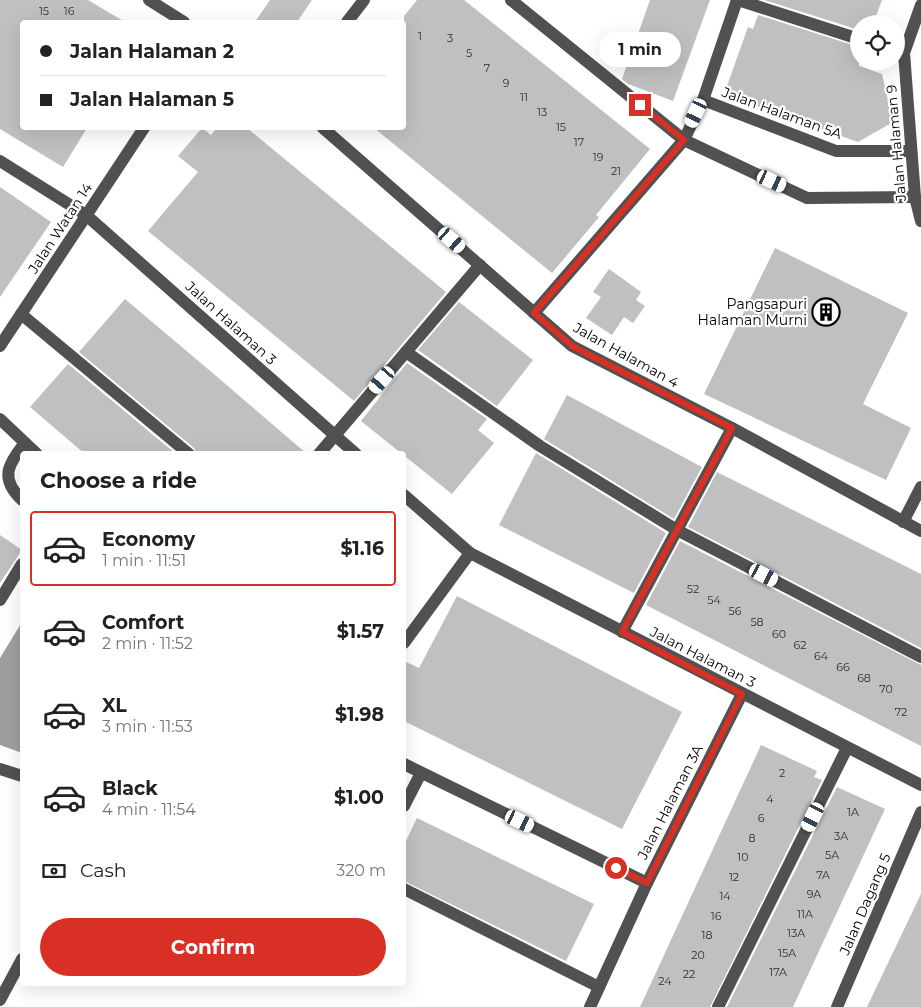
<!DOCTYPE html>
<meta charset="utf-8">
<style>
body{margin:0;font-family:Montserrat,sans-serif;background:#f6f6f6;color:#222;height:100vh;display:flex;flex-direction:column;font-size:19px;white-space:nowrap}
*{box-sizing:border-box;margin:0}
p{font-size:16px;color:#767676}
.icon{flex:none;width:28px;height:28px;fill:none;stroke:currentColor;stroke-width:2;stroke-linecap:round;stroke-linejoin:round}
.map{position:relative;flex:1;overflow:hidden}
.sheet{position:absolute;left:20px;top:451px;width:386px;height:535px;display:flex;flex-direction:column;background:#fff;border-radius:5px;box-shadow:0 5px 20px #0002}
.sheet>*{flex:none}
.hud{position:absolute;left:20px;top:20px;width:386px;height:110px;border-radius:5px;box-shadow:0 5px 20px #0002;display:grid;align-content:center;height:110px;padding:0 20px;background:#fff}
.fabs{position:absolute;left:850px;top:15px;display:grid;gap:10px}
.fabs a{display:grid;place-items:center;width:55px;height:55px;border-radius:50%;background:#fff;box-shadow:0 5px 20px #0002;font-size:25px}
.end{position:absolute;width:22px;height:22px;margin:-11px;border:6px solid #d93025;background:#fff;box-shadow:0 0 0 2px #fff}
.from{border-radius:50%}
.bubble{position:absolute;height:35px;border-radius:18px;background:#fff;box-shadow:0 5px 20px #0002;font-size:16px;font-weight:700;line-height:35px;text-align:center}
.car{position:absolute;width:15px;height:30px;margin:-15px -8px;border-radius:6px;box-shadow:0 0 4px 1px #0007;background:linear-gradient(#fff 24%,#345 0 40%,#fff 0 76%,#345 0 86%,#fff 0)}
.hud b{display:flex;align-items:center;gap:18px;height:48px;font-size:19px}
.hud b+b{border-top:1px solid #e0e0e0}
.hud i{width:12px;height:12px;background:#222}
ul{padding:0;list-style:none}
li{display:flex;align-items:center;gap:15px;height:75px;margin:0 10px 8px;padding:0 10px;border:2px solid transparent;border-radius:5px}
li div{flex:1}
li b{display:block;font-size:19px}
li em{font-style:normal;font-weight:700}
li.selected{border-color:#d93025}
li>.icon{width:45px;height:45px;stroke-width:1.5}
h2{padding:0 20px;font-size:22px;line-height:60px}
.pay{display:flex;align-items:center;gap:12px;height:55px;padding:0 20px;font-size:19px}
.pay p{margin-inline-start:auto}
.cta{display:flex;gap:10px;margin-top:auto;padding:10px 20px}
.cta a{flex:1;height:58px;border-radius:30px;background:#d93025;color:#fff;font-size:20px;font-weight:700;line-height:58px;text-align:center}
.map>svg:first-child{display:block}
</style>
<div class="map">
<svg width="921" height="1007" viewBox="0 0 921 1007">
<rect width="100%" height="100%" fill="#fff"/>
<!-- water -->
<polygon fill="#9f9f9f" points="22,622 22,753 0,745 0,658"/>
<!-- building -->
<g fill="#c0c0c0">
<polygon points="0,0 88,0 125,22 22,22 22,128 87,128 63,167 0,129"/>
<polygon points="270,0 312,0 297,22 255,22"/>
<polygon points="417,0 464,0 650,149 596,215 599,217 552,273 374,128 404,128 404,16"/>
<polygon points="650,0 710,0 673,101 628,84 622,79"/>
<polygon points="764,0 882,0 873,24 859,24 859,30"/>
<polygon points="758,15 859,47 859,66 882,74 893,122 858,142 731,97 727,86 748,27 753,29"/>
<polygon points="202,128 211,135 217,128 247,128 446,292 354,401 148,231 198,172 178,156"/>
<polygon points="0,187 51,222 0,297"/>
<polygon points="775,248 908,313 863,404 911,428 886,480 704,394"/>
<polygon points="609,269 641,292 636,300 645,306 633,323 624,317 612,335 586,318 601,297 593,292"/>
<polygon points="125,299 215,375 307,454 197,454 194,448 79,352"/>
<polygon points="459,302 533,360 497,406 418,350"/>
<polygon points="407,363 487,419 478,430 494,443 452,494 361,421"/>
<polygon points="68,364 176,454 85,454 30,407"/>
<polygon points="567,395 702,467 674,519 544,439"/>
<polygon points="536,453 666,533 634,593 499,525"/>
<polygon points="717,472 921,574 921,648 688,527"/>
<polygon points="0,535 22,550 0,583"/>
<polygon points="680,541 921,665 921,746 646,605"/>
<polygon points="457,596 682,712 622,829 404,721 404,661 419,668"/>
<polygon points="761,745 817,771 814,777 822,780 710,1007 640,1007"/>
<polygon points="837,787 885,809 793,1007 727,1007"/>
<polygon points="417,818 594,904 566,961 404,881 404,845"/>
<polygon points="921,894 921,1007 867,1007 887,965"/>
</g>
<g fill="none" stroke-linecap="round" stroke-linejoin="round">
<!-- minor -->
<g stroke="#515151" stroke-width="12">
<polyline points="149,0 184,22"/>
<polyline points="511,0 684,140 807,198 915,197"/>
<polyline points="738,0 859,39"/>
<polyline points="921,5 904,53 915,197 921,221"/>
<polyline points="347,22 364,0"/>
<polyline points="703,100 836,151 911,151"/>
<polyline points="323,128 572,346 732,428 921,531"/>
<polyline points="0,161 86,215 356,454"/>
<polyline points="534,313 684,140 703,100 737,0"/>
<polyline points="21,314 189,454"/>
<polyline points="0,346 144,128"/>
<polyline points="406,352 540,446 677,530 921,657"/>
<polyline points="0,419 37,454"/>
<polyline points="319,454 480,265"/>
<polyline points="404,495 470,553 921,785"/>
<path d="M22,500C0,479 7,465 25,443"/>
<polyline points="903,522 921,487"/>
<polyline points="0,600 22,564"/>
<polyline points="622,632 732,428"/>
<polyline points="404,643 470,553"/>
<polyline points="404,764 647,883"/>
<polyline points="0,769 22,776"/>
<polyline points="404,806 421,773"/>
<polyline points="404,889 599,987"/>
<polyline points="0,1000 22,959"/>
<polyline points="590,1007 647,883 742,694"/>
<polyline points="718,1007 847,748"/>
<polyline points="837,1007 921,812"/>
</g>
</g>
<g fill="none" stroke-linecap="round" stroke-linejoin="round">
<!-- route -->
<polyline stroke="#d93025" stroke-width="6" points="616,868 647,883 742,694 622,632 732,428 572,346 534,313 684,140 640,105"/>
</g>
<!-- icons -->
<defs>
<g id="building-ring" transform="scale(1.4375)"><circle r="9.5" fill="#fff" stroke="#000" stroke-width="1.5"/><path d="M-4-6H4V6H1V3H-1V6H-4ZM-2.5-4.3h1.7v1.8h-1.7ZM.8-4.3h1.7v1.8H.8ZM-2.5-1h1.7V.8h-1.7ZM.8-1h1.7V.8H.8Z" fill="#000"/></g>
</defs>
<g fill-rule="evenodd">
<use href="#building-ring" x="826" y="312"/>
</g>
<g text-anchor="middle" dominant-baseline="central" stroke-width="4.5" stroke-linejoin="round" paint-order="stroke">
<!-- number labels -->
<g font-size="11" fill="#303030">
<text x="44" y="11">15</text>
<text x="69" y="11">16</text>
<text x="420" y="36">1</text>
<text x="450" y="38">3</text>
<text x="469" y="53">5</text>
<text x="487" y="68">7</text>
<text x="506" y="83">9</text>
<text x="524" y="97">11</text>
<text x="542" y="112">13</text>
<text x="561" y="127">15</text>
<text x="579" y="142">17</text>
<text x="598" y="157">19</text>
<text x="616" y="171">21</text>
<text x="693" y="589">52</text>
<text x="714" y="600">54</text>
<text x="735" y="611">56</text>
<text x="757" y="622">58</text>
<text x="779" y="634">60</text>
<text x="800" y="645">62</text>
<text x="821" y="656">64</text>
<text x="843" y="667">66</text>
<text x="864" y="678">68</text>
<text x="886" y="689">70</text>
<text x="901" y="712">72</text>
<text x="782" y="773">2</text>
<text x="770" y="799">4</text>
<text x="853" y="812">1A</text>
<text x="761" y="818">6</text>
<text x="841" y="836">3A</text>
<text x="752" y="838">8</text>
<text x="832" y="855">5A</text>
<text x="743" y="857">10</text>
<text x="823" y="875">7A</text>
<text x="734" y="877">12</text>
<text x="814" y="894">9A</text>
<text x="725" y="896">14</text>
<text x="805" y="914">11A</text>
<text x="716" y="916">16</text>
<text x="796" y="933">13A</text>
<text x="707" y="935">18</text>
<text x="787" y="953">15A</text>
<text x="698" y="955">20</text>
<text x="778" y="972">17A</text>
<text x="689" y="974">22</text>
<text x="665" y="981">24</text>
</g>
<!-- street labels -->
<g font-size="14" fill="#000" stroke="#fff">
<text transform="translate(782 113) rotate(20)">Jalan Halaman 5A</text>
<text transform="translate(896 143) rotate(-95)">Jalan Halaman 9</text>
<text transform="translate(60 228) rotate(-57)">Jalan Watan 14</text>
<text transform="translate(231 323) rotate(42)">Jalan Halaman 3</text>
<text transform="translate(626 355) rotate(29)">Jalan Halaman 4</text>
<text transform="translate(703 657) rotate(27)">Jalan Halaman 3</text>
<text transform="translate(670 802) rotate(-63)">Jalan Halaman 3A</text>
<text transform="translate(865 904) rotate(-67)">Jalan Dagang 5</text>
</g>
<!-- poi labels -->
<g font-size="14" fill="#000" stroke="#fff" text-anchor="end">
<text x="807" y="304">Pangsapuri<tspan x="807" dy="16">Halaman Murni</tspan></text>
</g>
</g>
</svg>
<div class="fabs">
<a><svg class="icon" aria-label="locate" viewBox="0 0 24 24"><circle cx="12" cy="12" r="6"/><path d="M12 2v4M12 18v4M2 12h4M18 12h4"/></svg></a>
</div>
<i class="end from" style="left:616px;top:868px"></i>
<i class="end" style="left:640px;top:105px"></i>
<div class="bubble" style="left:599px;top:32px;width:82px">1 min</div>
<i class="car" style="left:696px;top:113px;rotate:205deg"></i>
<i class="car" style="left:772px;top:181px;rotate:115deg"></i>
<i class="car" style="left:452px;top:240px;rotate:131deg"></i>
<i class="car" style="left:382px;top:380px;rotate:221deg"></i>
<i class="car" style="left:764px;top:575px;rotate:117deg"></i>
<i class="car" style="left:813px;top:817px;rotate:206deg"></i>
<i class="car" style="left:520px;top:821px;rotate:116deg"></i>
<div class="hud">
<b><i class="from"></i>Jalan Halaman 2</b>
<b><i></i>Jalan Halaman 5</b>
</div>
<section class="sheet">
<h2>Choose a ride</h2>
<ul>
<li class="selected"><svg class="icon" aria-label="car" viewBox="0 0 24 24"><path d="M5 17H2v-5l4-1 3-4h7l3 4 3 1v5h-3M9 17h6M6 11h13"/><circle cx="7" cy="17" r="2"/><circle cx="17" cy="17" r="2"/></svg><div><b>Economy</b><p>1 min · 11:51</p></div><em>$1.16</em></li>
<li><svg class="icon" aria-label="car" viewBox="0 0 24 24"><path d="M5 17H2v-5l4-1 3-4h7l3 4 3 1v5h-3M9 17h6M6 11h13"/><circle cx="7" cy="17" r="2"/><circle cx="17" cy="17" r="2"/></svg><div><b>Comfort</b><p>2 min · 11:52</p></div><em>$1.57</em></li>
<li><svg class="icon" aria-label="car" viewBox="0 0 24 24"><path d="M5 17H2v-5l4-1 3-4h7l3 4 3 1v5h-3M9 17h6M6 11h13"/><circle cx="7" cy="17" r="2"/><circle cx="17" cy="17" r="2"/></svg><div><b>XL</b><p>3 min · 11:53</p></div><em>$1.98</em></li>
<li><svg class="icon" aria-label="car" viewBox="0 0 24 24"><path d="M5 17H2v-5l4-1 3-4h7l3 4 3 1v5h-3M9 17h6M6 11h13"/><circle cx="7" cy="17" r="2"/><circle cx="17" cy="17" r="2"/></svg><div><b>Black</b><p>4 min · 11:54</p></div><em>$1.00</em></li>
</ul>
<div class="pay"><svg class="icon" aria-label="cash" viewBox="0 0 24 24"><path d="M3 7h18v10H3z"/><circle cx="12" cy="12" r="2"/></svg>Cash<p>320 m</p></div>
<div class="cta"><a>Confirm</a></div>
</section>
</div>
